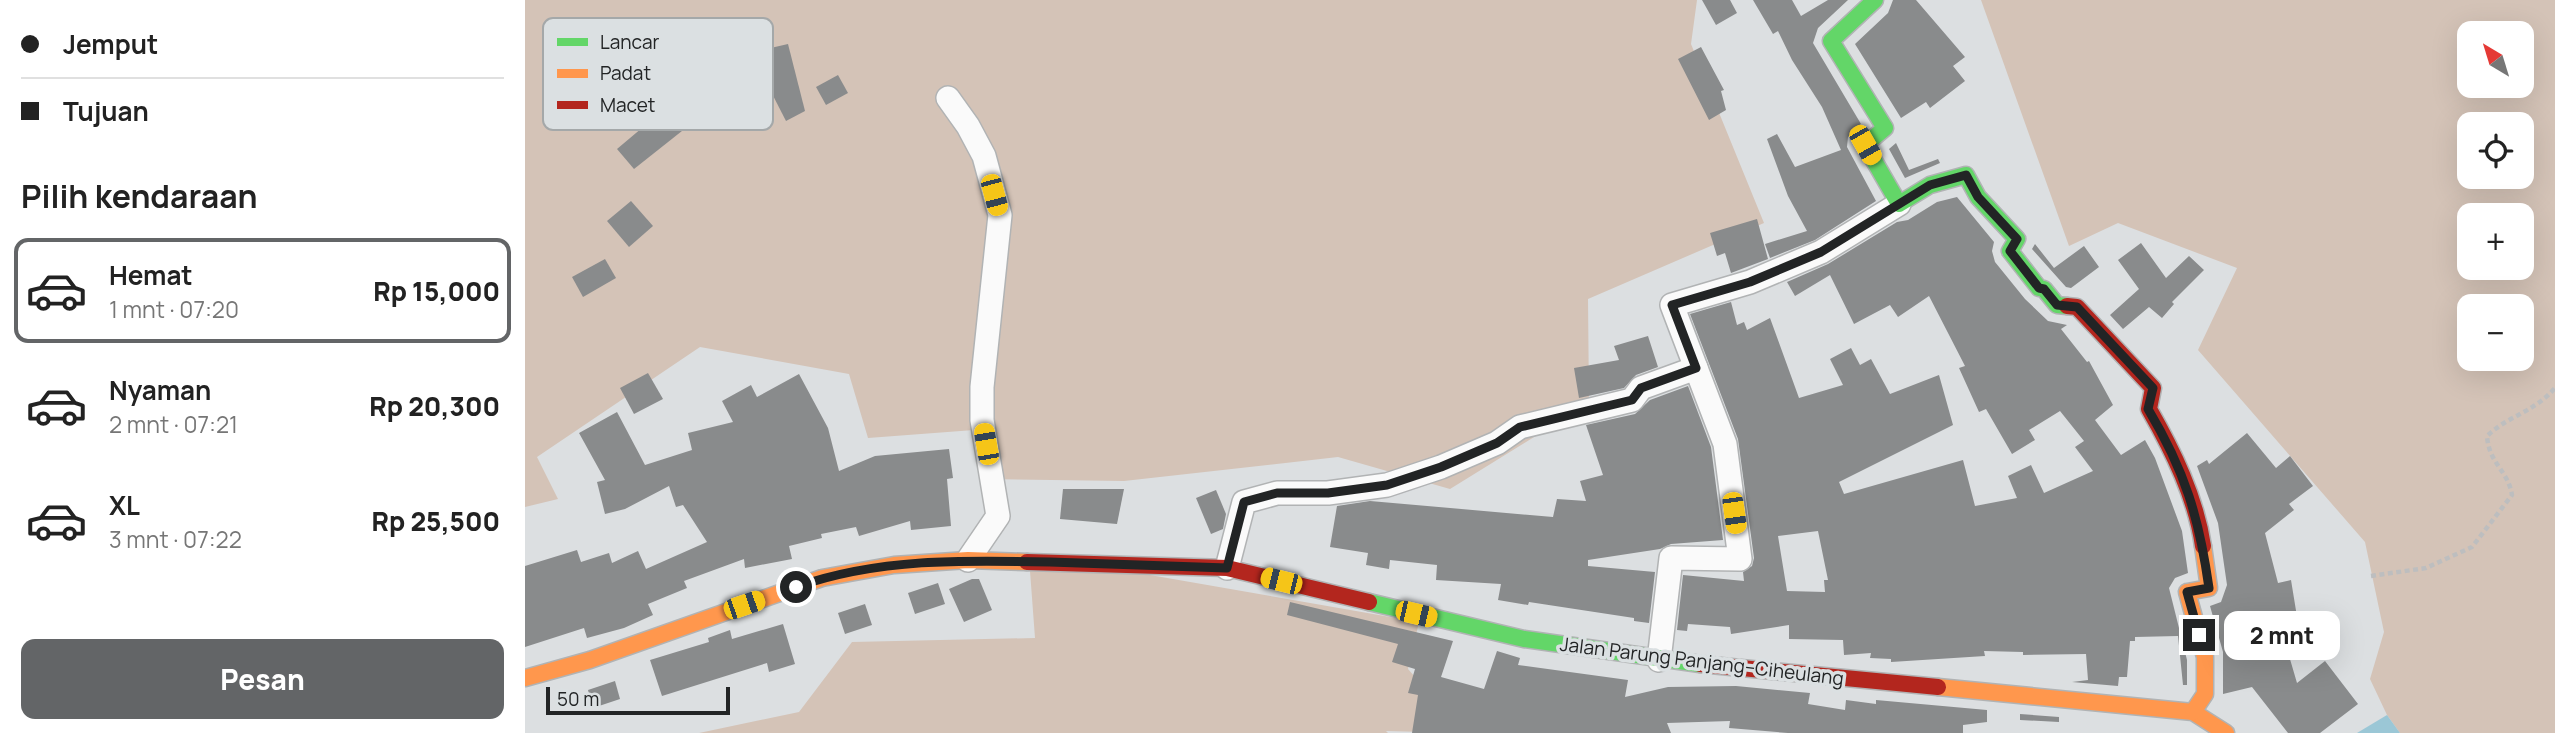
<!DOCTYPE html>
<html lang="id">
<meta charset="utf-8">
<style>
body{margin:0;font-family:Manrope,sans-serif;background:#f6f6f6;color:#222;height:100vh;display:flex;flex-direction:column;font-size:26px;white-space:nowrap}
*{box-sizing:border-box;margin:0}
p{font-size:23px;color:#767676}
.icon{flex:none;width:38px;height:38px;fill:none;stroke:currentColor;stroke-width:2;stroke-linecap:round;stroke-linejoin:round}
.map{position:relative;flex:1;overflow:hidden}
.details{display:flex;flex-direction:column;background:#fff;width:525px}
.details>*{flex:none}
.hud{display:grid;align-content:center;height:154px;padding:0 21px;background:#fff}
.needle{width:46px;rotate:322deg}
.tools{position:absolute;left:1932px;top:21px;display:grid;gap:14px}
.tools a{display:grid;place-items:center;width:77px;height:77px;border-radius:14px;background:#fff;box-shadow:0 7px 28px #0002;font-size:35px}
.scale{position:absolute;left:21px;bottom:18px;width:184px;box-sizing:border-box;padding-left:7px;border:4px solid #222425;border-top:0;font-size:19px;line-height:24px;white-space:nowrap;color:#222425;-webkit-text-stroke:5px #dbe0e2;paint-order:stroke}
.end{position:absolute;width:32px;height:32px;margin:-16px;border:9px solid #222425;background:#fff;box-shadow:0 0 0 4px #fff}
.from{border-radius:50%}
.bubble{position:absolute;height:49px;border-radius:14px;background:#fff;box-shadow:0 7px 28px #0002;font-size:23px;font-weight:800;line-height:49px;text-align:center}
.car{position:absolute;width:21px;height:42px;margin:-21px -10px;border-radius:9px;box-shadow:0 0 5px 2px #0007;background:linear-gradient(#f5c518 24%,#345 0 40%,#f5c518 0 76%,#345 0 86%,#f5c518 0)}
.hud b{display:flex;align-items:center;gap:24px;height:66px;font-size:26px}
.hud b+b{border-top:2px solid #e0e0e0}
.hud i{width:18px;height:18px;background:#222}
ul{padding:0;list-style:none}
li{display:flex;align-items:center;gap:21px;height:105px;margin:0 14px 10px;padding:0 7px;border:4px solid transparent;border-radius:14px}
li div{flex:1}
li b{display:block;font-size:26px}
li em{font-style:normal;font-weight:800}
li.on{border-color:#636567}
li>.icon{width:63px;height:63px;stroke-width:1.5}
h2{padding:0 21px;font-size:32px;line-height:84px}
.cta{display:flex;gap:14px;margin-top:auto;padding:14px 21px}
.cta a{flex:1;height:80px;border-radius:14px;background:#636567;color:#fff;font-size:28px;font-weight:800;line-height:80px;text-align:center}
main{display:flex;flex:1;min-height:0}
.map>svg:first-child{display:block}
</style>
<main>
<section class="details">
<div class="hud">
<b><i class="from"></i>Jemput</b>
<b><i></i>Tujuan</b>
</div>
<h2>Pilih kendaraan</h2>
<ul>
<li class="on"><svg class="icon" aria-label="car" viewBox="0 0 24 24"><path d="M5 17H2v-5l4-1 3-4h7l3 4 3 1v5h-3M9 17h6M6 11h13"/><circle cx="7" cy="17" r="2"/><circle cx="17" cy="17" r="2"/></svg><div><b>Hemat</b><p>1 mnt · 07:20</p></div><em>Rp 15,000</em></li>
<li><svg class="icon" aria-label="car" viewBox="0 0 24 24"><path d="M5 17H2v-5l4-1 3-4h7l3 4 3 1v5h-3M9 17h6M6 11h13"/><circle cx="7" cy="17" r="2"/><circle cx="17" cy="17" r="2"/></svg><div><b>Nyaman</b><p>2 mnt · 07:21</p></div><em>Rp 20,300</em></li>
<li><svg class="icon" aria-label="car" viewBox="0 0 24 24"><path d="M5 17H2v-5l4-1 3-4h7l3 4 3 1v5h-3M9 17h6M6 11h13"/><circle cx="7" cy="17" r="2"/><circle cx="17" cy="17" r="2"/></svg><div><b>XL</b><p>3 mnt · 07:22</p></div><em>Rp 25,500</em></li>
</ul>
<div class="cta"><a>Pesan</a></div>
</section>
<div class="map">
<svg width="2030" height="733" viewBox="0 0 2030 733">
<rect width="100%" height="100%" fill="#dcdfe1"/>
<!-- green -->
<g fill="#d4c3b7" fill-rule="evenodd">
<polygon points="0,0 1172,0 1166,44 1239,223 1063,299 1064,403 925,489 813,457 599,481 459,479 449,430 343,438 324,374 175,347 12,457 33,499 0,507"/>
<path d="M1456,0H2030V733H1875L1862,715L1845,679L1859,632L1840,542L1673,350L1712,268L1593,223L1544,246ZM1944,33H1997V86H1944ZM1944,124H1997V177H1944ZM1997,215V268H1944V215ZM1997,306V359H1944V306Z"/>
<polygon points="505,571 602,571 894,622 883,669 939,733 861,731 863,733 174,733 274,712 327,642 510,638"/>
</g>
<!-- water -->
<polygon fill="#9bc7d6" points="1862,715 1875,733 1832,733"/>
<!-- building -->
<g fill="#898b8c" fill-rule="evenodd">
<polygon points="1177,0 1205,0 1212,13 1191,25"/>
<polygon points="1228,0 1267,0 1276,16 1303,0 1323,0 1293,28 1288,43 1336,124 1323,137 1322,147 1351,201 1290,240 1245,258 1240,244 1282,231 1263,196 1242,139 1252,134 1270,167 1316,150 1297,107 1267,60 1253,31 1248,34"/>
<polygon points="1368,0 1391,0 1440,57 1428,66 1440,81 1405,108 1401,102 1376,118 1330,44 1363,13"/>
<polygon points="263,44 280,111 261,121 240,80 233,51"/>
<polygon points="1176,47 1199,90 1196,91 1201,110 1184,120 1153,59"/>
<polygon points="313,75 323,93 301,105 291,87"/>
<polygon points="143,106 162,127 109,169 92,149"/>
<polygon points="1371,143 1384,170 1413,159 1415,163 1380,178 1364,149"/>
<path d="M1432,197L1469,242L1467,251L1470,262L1500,299L1523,321L1542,325L1536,329L1562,362L1564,361L1588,405L1570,420L1596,455L1620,440L1630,458L1657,531L1663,573L1650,578L1644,588L1662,660V685H1658L1653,636L1610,637V641H1605L1602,677H1594L1593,686L1547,682L1563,680L1561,654L1498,655V652L1459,651L1460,656L1366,662V659L1345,658L1346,653L1319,655L1318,640L1264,639V625L1206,634L1205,627L1163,624L1162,631L1152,630L1158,575L1219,581L1218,572L1227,566L1229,558L1213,439L1165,314L1206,302L1212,325L1219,322L1222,330L1245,318L1274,398L1318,385L1305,359L1326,348L1335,365L1346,359L1365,394L1414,375L1428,425L1314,482L1319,494L1438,460L1450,506L1492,498L1483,476L1506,465L1519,493L1568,471L1550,447L1559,441L1535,411L1504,430L1510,440L1487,454L1461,409L1454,412L1434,368L1440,366L1404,296L1373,317L1365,305L1329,324L1305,275L1270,296L1262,282L1303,264L1372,222L1383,220L1412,202ZM1293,531L1303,580H1299L1300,592L1262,591L1253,536Z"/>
<polygon points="106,201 128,226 104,247 82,221"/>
<polygon points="1232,219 1243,259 1206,273 1200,253 1192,256 1185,233"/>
<polygon points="1616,243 1641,278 1664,256 1679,270 1647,302 1649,304 1637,318 1624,307 1598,329 1585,315 1614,289 1593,260"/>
<polygon points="1510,244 1529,268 1559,246 1574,267 1546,288 1541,287 1507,249"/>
<polygon points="80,259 91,278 58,297 47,277"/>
<polygon points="1123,336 1133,367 1111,375 1099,388 1054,398 1049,368 1094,360 1089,346"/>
<polygon points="123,373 138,399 109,414 95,388"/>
<polygon points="274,374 303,428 314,471 350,456 424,449 428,478 422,479 426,526 386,530 385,521 334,536 331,527 296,534 297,538 264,546 267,559 220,568 219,559 159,581 162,588 123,604 128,615 99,628 62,638 59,628 0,647 0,566 52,550 56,562 84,553 87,563 113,551 121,569 182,542 158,505 151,507 144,486 100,509 80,514 72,482 80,480 54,433 92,412 120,465 167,450 163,433 208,422 197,401 226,385 232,397"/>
<polygon points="1163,386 1186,447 1198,540 1146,544 1135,549 1063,560 1063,566 1130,572 1124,623 1109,621 1109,618 1004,602 1003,605 973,600 976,584 911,580 912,565 865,560 864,569 841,565 843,553 805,547 812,506 845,501 1028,517 1032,499 1061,501 1055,481 1078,475 1061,425 1110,414 1125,400"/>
<polygon points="1722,433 1751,468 1765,456 1788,486 1764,504 1769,510 1740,533 1753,583 1766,580 1774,629 1757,632 1772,683 1800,661 1833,704 1795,733 1763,733 1727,687 1698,694 1698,652 1685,606 1696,602 1702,585 1693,523 1672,466 1682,460 1684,464"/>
<polygon points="538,489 599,489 592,524 535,519"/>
<polygon points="691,490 701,514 698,529 686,534 671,498"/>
<polygon points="447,579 454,579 467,610 439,622 424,589"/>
<polygon points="413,583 420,604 390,614 383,593"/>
<polygon points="765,602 928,641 916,677 959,689 972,651 995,658 993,665 1103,680 1100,697 1143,687 1211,686 1285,693 1283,704 1320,710 1321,700 1351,704 1351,700 1462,710 1462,722 1438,725 1438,733 1263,733 1204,728 1205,721 1142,723 1146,733 887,733 893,695 883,693 890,669 867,662 873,644 762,615"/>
<polygon points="340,604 347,625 320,634 313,613"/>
<polygon points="258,624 270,664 244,672 242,663 137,696 125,660 184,642 183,638 205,630 207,639"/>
<polygon points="90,681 95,699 68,708 63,690"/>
<polygon points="1495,714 1534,717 1534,722 1495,720"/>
</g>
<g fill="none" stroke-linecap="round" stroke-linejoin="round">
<!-- street casing -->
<g stroke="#b1b3b4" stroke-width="26">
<g id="street">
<polyline points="423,98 443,126 459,156 475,215 457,387 457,420 473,516 443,560"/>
<polyline points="1171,368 1147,305 1225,282 1296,252 1374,204"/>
<polyline points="702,568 719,502 752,493 803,493 862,485 916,467 972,443 995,427 1107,400 1116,388 1171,368 1200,444 1215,559 1146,558 1134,660"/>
</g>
</g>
<!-- fast casing -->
<g stroke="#b1b3b4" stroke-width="19">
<g id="fast">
<polyline points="1350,0 1306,41 1360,128 1340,145 1374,204 1405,185 1441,175 1453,197 1492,239 1485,251 1514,288 1519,289 1532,305 1542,306"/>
<polyline points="844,602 999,639 1175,664"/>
</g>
</g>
<!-- slow casing -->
<g stroke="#b1b3b4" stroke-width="19">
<g id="slow">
<polyline points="0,678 65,660 297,578 369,565 443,560 502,562"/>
<polyline points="1413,687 1668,712 1701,733"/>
<polyline points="1668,712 1680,694 1680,657 1662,592 1684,588 1678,546"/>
</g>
</g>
<!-- jam casing -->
<g stroke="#b1b3b4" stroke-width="19">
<g id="jam">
<path d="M1542,306L1552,307L1628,388L1624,409C1648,451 1671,498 1678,546"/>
<polyline points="502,562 702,568 844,602"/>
<polyline points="1175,664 1413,687"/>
</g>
</g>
<!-- path -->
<path stroke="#bdbebf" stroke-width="4.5" stroke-dasharray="5 3.5" stroke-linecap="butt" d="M1846,576L1901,568L1947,547L1987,495C1983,470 1964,464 1962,436C1984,415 2008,413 2030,388"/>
<!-- street -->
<use href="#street" stroke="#fafafa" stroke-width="23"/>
<!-- fast -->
<use href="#fast" stroke="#63d668" stroke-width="16"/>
<!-- slow -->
<use href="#slow" stroke="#ff974d" stroke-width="16"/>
<!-- jam -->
<use href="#jam" stroke="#b3261e" stroke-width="16"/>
</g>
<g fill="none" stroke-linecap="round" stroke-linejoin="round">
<!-- route -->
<path stroke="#222425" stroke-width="9" d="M271,587C353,558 439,560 525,562C584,564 643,566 702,568L719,502L752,493H803L862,485L916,467L972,443L995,427L1107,400L1116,388L1171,368L1147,305L1225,282L1296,252L1405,185L1441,175L1453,197L1492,239L1485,251L1514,288L1519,289L1532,305L1552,307L1628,388L1623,409C1660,471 1674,517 1684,588L1662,592L1674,635"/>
</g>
<g text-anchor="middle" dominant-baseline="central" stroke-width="7" stroke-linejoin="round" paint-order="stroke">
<!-- street labels -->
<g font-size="19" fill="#222425" stroke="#dbe0e2">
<text transform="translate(1177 661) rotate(7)">Jalan Parung Panjang–Ciheulang</text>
</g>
</g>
<!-- legend -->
<rect x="18" y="18" width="230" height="112" rx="10" fill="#dbe0e2" stroke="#a4a8a9" stroke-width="2"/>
<rect x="32" y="38" width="31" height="8" fill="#63d668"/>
<rect x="32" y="69" width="31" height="9" fill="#ff974d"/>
<rect x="32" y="101" width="31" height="8" fill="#b3261e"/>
<g font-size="19" fill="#222425">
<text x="75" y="49">Lancar</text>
<text x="75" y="80">Padat</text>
<text x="75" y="112">Macet</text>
</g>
</svg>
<div class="tools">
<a><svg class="needle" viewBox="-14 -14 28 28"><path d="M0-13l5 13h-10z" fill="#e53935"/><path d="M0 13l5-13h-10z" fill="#767676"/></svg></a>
<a><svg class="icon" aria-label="locate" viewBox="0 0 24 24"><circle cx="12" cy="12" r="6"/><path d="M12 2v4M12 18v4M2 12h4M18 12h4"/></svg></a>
<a>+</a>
<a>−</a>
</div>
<div class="scale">50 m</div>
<i class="end from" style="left:271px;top:587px"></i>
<i class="end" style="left:1674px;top:635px"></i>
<div class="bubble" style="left:1699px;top:611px;width:116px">2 mnt</div>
<i class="car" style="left:1340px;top:145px;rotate:150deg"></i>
<i class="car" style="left:469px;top:195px;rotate:165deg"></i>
<i class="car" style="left:461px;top:444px;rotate:350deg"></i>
<i class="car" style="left:1209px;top:513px;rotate:172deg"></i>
<i class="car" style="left:756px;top:581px;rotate:284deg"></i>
<i class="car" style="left:219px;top:605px;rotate:71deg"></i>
<i class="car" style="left:891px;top:614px;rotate:103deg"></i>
</div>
</main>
